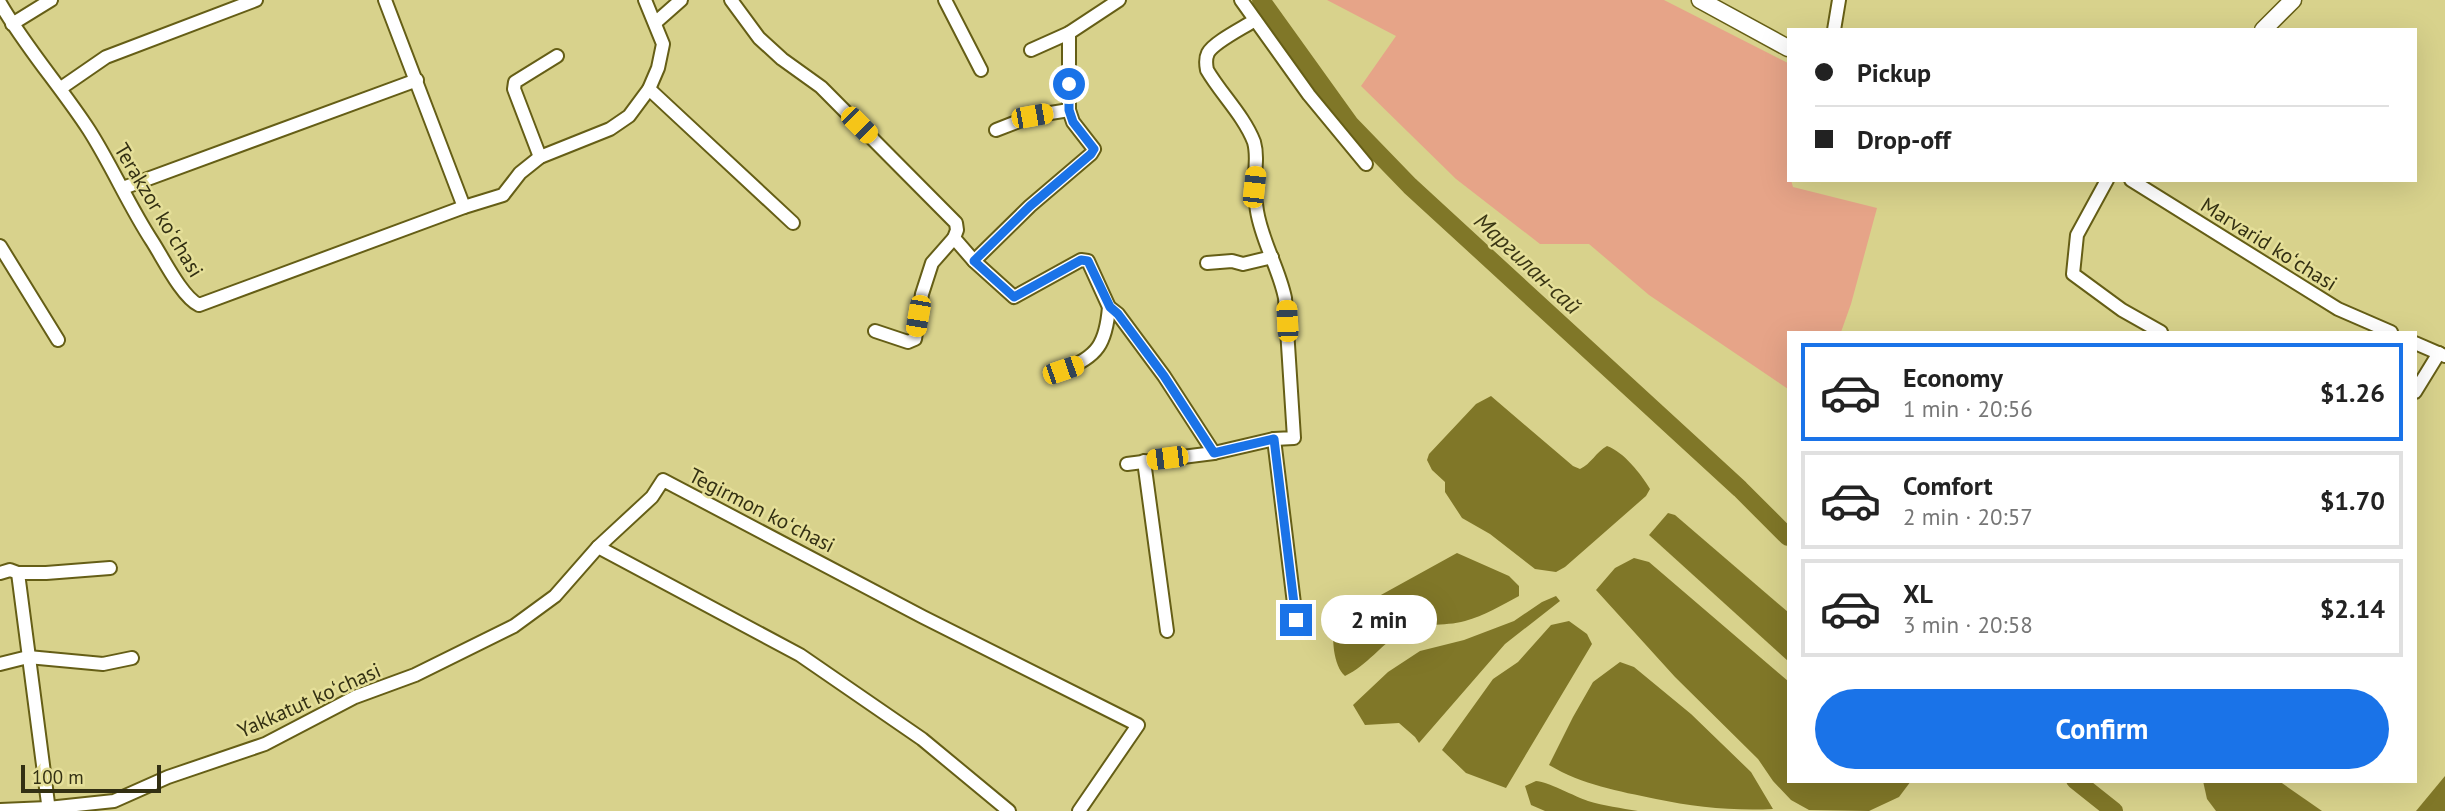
<!DOCTYPE html>
<meta charset="utf-8">
<style>
body{margin:0;font-family:"PT Sans",sans-serif;background:#f2f2f2;color:#222;height:100vh;display:flex;flex-direction:column;font-size:26px;white-space:nowrap}
*{box-sizing:border-box;margin:0}
p{font-size:23px;color:#767676}
.icon{flex:none;width:38px;height:38px;fill:none;stroke:currentColor;stroke-width:2;stroke-linecap:round;stroke-linejoin:round}
.map{position:relative;flex:1;overflow:hidden}
.details{position:absolute;left:1787px;top:331px;width:630px;height:452px;display:flex;flex-direction:column;background:#fff;border-radius:0px;box-shadow:0 7px 28px #0002}
.details>*{flex:none}
.banner{position:absolute;left:1787px;top:28px;width:630px;height:154px;border-radius:0px;box-shadow:0 7px 28px #0002;display:grid;align-content:center;height:154px;padding:0 28px;background:#fff}
.scale{position:absolute;left:21px;bottom:18px;width:140px;box-sizing:border-box;padding-left:7px;border:4px solid #333013;border-top:0;font-size:19px;line-height:24px;white-space:nowrap;color:#333013;-webkit-text-stroke:5px #e5df99;paint-order:stroke}
.end{position:absolute;width:32px;height:32px;margin:-16px;border:9px solid #1a73e8;background:#fff;box-shadow:0 0 0 4px #fff}
.from{border-radius:50%}
.bubble{position:absolute;height:49px;border-radius:24px;background:#fff;box-shadow:0 7px 28px #0002;font-size:23px;font-weight:700;line-height:49px;text-align:center}
.car{position:absolute;width:21px;height:42px;margin:-21px -10px;border-radius:9px;box-shadow:0 0 5px 2px #0007;background:linear-gradient(#f5c518 24%,#345 0 40%,#f5c518 0 76%,#345 0 86%,#f5c518 0)}
.banner b{display:flex;align-items:center;gap:24px;height:66px;font-size:26px}
.banner b+b{border-top:2px solid #e0e0e0}
.banner i{width:18px;height:18px;background:#222}
ul{padding:12px 0 0;list-style:none}
li{display:flex;align-items:center;gap:21px;height:98px;margin:0 14px 10px;padding:0 14px;border:4px solid #e0e0e0;border-radius:0px}
li div{flex:1}
li b{display:block;font-size:26px}
li em{font-style:normal;font-weight:700}
li.selected{border-color:#1a73e8}
li>.icon{width:63px;height:63px;stroke-width:1.5}
.action{display:flex;gap:14px;margin-top:auto;padding:14px 28px}
.action a{flex:1;height:80px;border-radius:42px;background:#1a73e8;color:#fff;font-size:28px;font-weight:700;line-height:80px;text-align:center}
.map>svg:first-child{display:block}
</style>
<div class="map">
<svg width="2445" height="811" viewBox="0 0 2445 811">
<rect width="100%" height="100%" fill="#d8d28c"/>
<!-- green -->
<polygon fill="#e6a488" points="1327,0 1664,0 1788,63 1788,180 1791,180 1793,187 1877,208 1851,304 1841,332 1788,332 1788,389 1649,295 1589,244 1540,244 1456,179 1361,86 1396,36"/>
<!-- water -->
<g fill="#807728">
<path d="M1491,396L1573,466L1580,469C1591,464 1596,452 1607,446C1624,452 1641,474 1650,489L1646,496L1565,567L1556,572L1535,569L1490,534L1462,518L1445,492V482L1432,470L1427,460L1429,454L1476,404Z"/>
<polygon points="1668,513 1675,515 1788,612 1788,661 1649,535"/>
<path d="M1457,553L1509,576L1519,586V596C1502,605 1484,616 1465,621C1444,627 1420,622 1401,633C1380,645 1368,665 1345,676C1333,665 1332,639 1334,623L1341,617Z"/>
<polygon points="1634,558 1649,562 1788,681 1788,780 1911,781 1899,797 1869,811 1809,810 1791,800 1773,781 1758,759 1675,677 1596,590 1615,568"/>
<polygon points="1556,596 1560,601 1505,644 1419,743 1415,737 1399,723 1365,725 1353,705 1388,672 1420,651 1464,640 1514,621 1542,602"/>
<polygon points="1569,621 1587,634 1592,644 1506,788 1466,773 1442,750 1493,679 1518,662 1551,625"/>
<path d="M1620,662L1634,667L1691,714L1751,772L1773,809C1733,811 1694,807 1656,799C1618,791 1583,785 1549,765L1573,717L1593,682Z"/>
<polygon points="2445,776 2445,811 2416,811"/>
<path d="M1536,781C1546,781 1576,797 1588,801C1604,806 1621,808 1638,811H1545L1531,805L1525,786Z"/>
<polygon points="2203,781 2279,781 2322,811 2216,811 2207,799"/>
</g>
<g fill="none" stroke-linecap="round" stroke-linejoin="round">
<!-- river -->
<g stroke="#807728" stroke-width="18">
<polyline points="1261,0 1350,124 1410,186 1740,489 1788,537"/>
<polyline points="2075,780 2114,811"/>
</g>
<!-- minor casing -->
<g stroke="#655e16" stroke-width="16">
<g id="minor">
<polyline points="385,0 464,207"/>
<polyline points="731,0 759,38 782,59 821,87 956,223 957,230 954,238 974,261 1014,297 1081,260 1088,261 1109,307 1118,314 1164,376 1214,453"/>
<polyline points="945,0 981,70"/>
<polyline points="1241,0 1309,95 1366,164"/>
<path d="M0,3C26,48 61,87 89,130C112,166 129,206 152,241C163,258 182,297 199,305L464,207L503,195L520,173L540,157L610,129L629,116L649,89L658,68L663,44L645,0"/>
<polyline points="655,23 681,0"/>
<polyline points="12,24 51,0"/>
<polyline points="1834,30 1839,0"/>
<polyline points="1031,50 1069,33 1119,0"/>
<polyline points="61,88 106,57 256,0"/>
<polyline points="649,89 793,223"/>
<polyline points="996,130 1032,116 1069,110"/>
<polyline points="540,157 514,89 515,82 557,56"/>
<polyline points="2107,180 2077,235 2073,274 2122,310 2161,332"/>
<polyline points="2131,180 2338,309 2391,332"/>
<polyline points="123,188 417,80"/>
<polyline points="0,246 58,340"/>
<polyline points="974,261 1030,206 1091,154 1094,149 1073,122 1069,110 1069,33"/>
<polyline points="1207,263 1232,261 1243,264 1272,257"/>
<polyline points="875,331 908,342 915,339 922,294 932,263 954,238"/>
<polyline points="2415,343 2445,356"/>
<path d="M1063,370C1098,357 1106,343 1109,307"/>
<polyline points="2415,392 2439,353"/>
<polyline points="1274,439 1296,620"/>
<polyline points="1144,461 1167,631"/>
<path d="M1127,464L1214,453L1274,439L1294,438L1285,298C1279,268 1262,242 1257,211C1256,203 1254,193 1254,185C1255,171 1258,156 1254,142C1244,116 1221,94 1207,70C1206,65 1205,59 1208,53C1214,42 1243,28 1255,20"/>
<polyline points="598,547 800,655 922,739 1009,811"/>
<polyline points="0,573 10,570 18,573 49,811"/>
<polyline points="18,573 46,573 110,568"/>
<polyline points="0,664 28,657 103,664 132,658"/>
<polyline points="0,810 48,808 114,801 168,777 265,744 355,697 415,675 514,626 555,596 598,547 652,497 663,480 923,617 1138,725 1079,811"/>
</g>
</g>
<!-- major casing -->
<g stroke="#655e16" stroke-width="19">
<g id="major">
<polyline points="1700,0 1788,48"/>
<polyline points="2263,30 2293,0"/>
</g>
</g>
<!-- minor -->
<use href="#minor" stroke="#fff" stroke-width="12"/>
<!-- major -->
<use href="#major" stroke="#fff" stroke-width="16"/>
</g>
<g fill="none" stroke-linecap="round" stroke-linejoin="round">
<!-- route -->
<polyline stroke="#1a73e8" stroke-width="9" points="1069,84 1069,110 1073,122 1094,149 1091,154 1030,206 974,261 1014,297 1081,260 1088,261 1110,307 1118,314 1164,376 1214,453 1274,439 1296,620"/>
</g>
<g text-anchor="middle" dominant-baseline="central" stroke-width="5" stroke-linejoin="round" paint-order="stroke">
<!-- street labels -->
<g font-size="21" fill="#333013" stroke="#e5df99">
<text transform="translate(159 210) rotate(59)">Terakzor koʻchasi</text>
<text transform="translate(2269 244) rotate(32)">Marvarid koʻchasi</text>
<text transform="translate(762 510) rotate(27)">Tegirmon koʻchasi</text>
<text transform="translate(309 700) rotate(-24)">Yakkatut koʻchasi</text>
</g>
<!-- water labels -->
<g font-size="23" font-style="italic" fill="#3a3614" stroke="#e5df99">
<text transform="translate(1528 263) rotate(43)">Маргилан-сай</text>
</g>
</g>
</svg>
<div class="scale">100 m</div>
<i class="end from" style="left:1069px;top:84px"></i>
<i class="end" style="left:1296px;top:620px"></i>
<div class="bubble" style="left:1321px;top:595px;width:116px">2 min</div>
<i class="car" style="left:1032px;top:116px;rotate:80deg"></i>
<i class="car" style="left:859px;top:125px;rotate:135deg"></i>
<i class="car" style="left:1254px;top:187px;rotate:6deg"></i>
<i class="car" style="left:918px;top:316px;rotate:190deg"></i>
<i class="car" style="left:1287px;top:321px;rotate:357deg"></i>
<i class="car" style="left:1063px;top:370px;rotate:71deg"></i>
<i class="car" style="left:1167px;top:458px;rotate:263deg"></i>
<div class="banner">
<b><i class="from"></i>Pickup</b>
<b><i></i>Drop-off</b>
</div>
<section class="details">
<ul>
<li class="selected"><svg class="icon" aria-label="car" viewBox="0 0 24 24"><path d="M5 17H2v-5l4-1 3-4h7l3 4 3 1v5h-3M9 17h6M6 11h13"/><circle cx="7" cy="17" r="2"/><circle cx="17" cy="17" r="2"/></svg><div><b>Economy</b><p>1 min · 20:56</p></div><em>$1.26</em></li>
<li><svg class="icon" aria-label="car" viewBox="0 0 24 24"><path d="M5 17H2v-5l4-1 3-4h7l3 4 3 1v5h-3M9 17h6M6 11h13"/><circle cx="7" cy="17" r="2"/><circle cx="17" cy="17" r="2"/></svg><div><b>Comfort</b><p>2 min · 20:57</p></div><em>$1.70</em></li>
<li><svg class="icon" aria-label="car" viewBox="0 0 24 24"><path d="M5 17H2v-5l4-1 3-4h7l3 4 3 1v5h-3M9 17h6M6 11h13"/><circle cx="7" cy="17" r="2"/><circle cx="17" cy="17" r="2"/></svg><div><b>XL</b><p>3 min · 20:58</p></div><em>$2.14</em></li>
</ul>
<div class="action"><a>Confirm</a></div>
</section>
</div>
